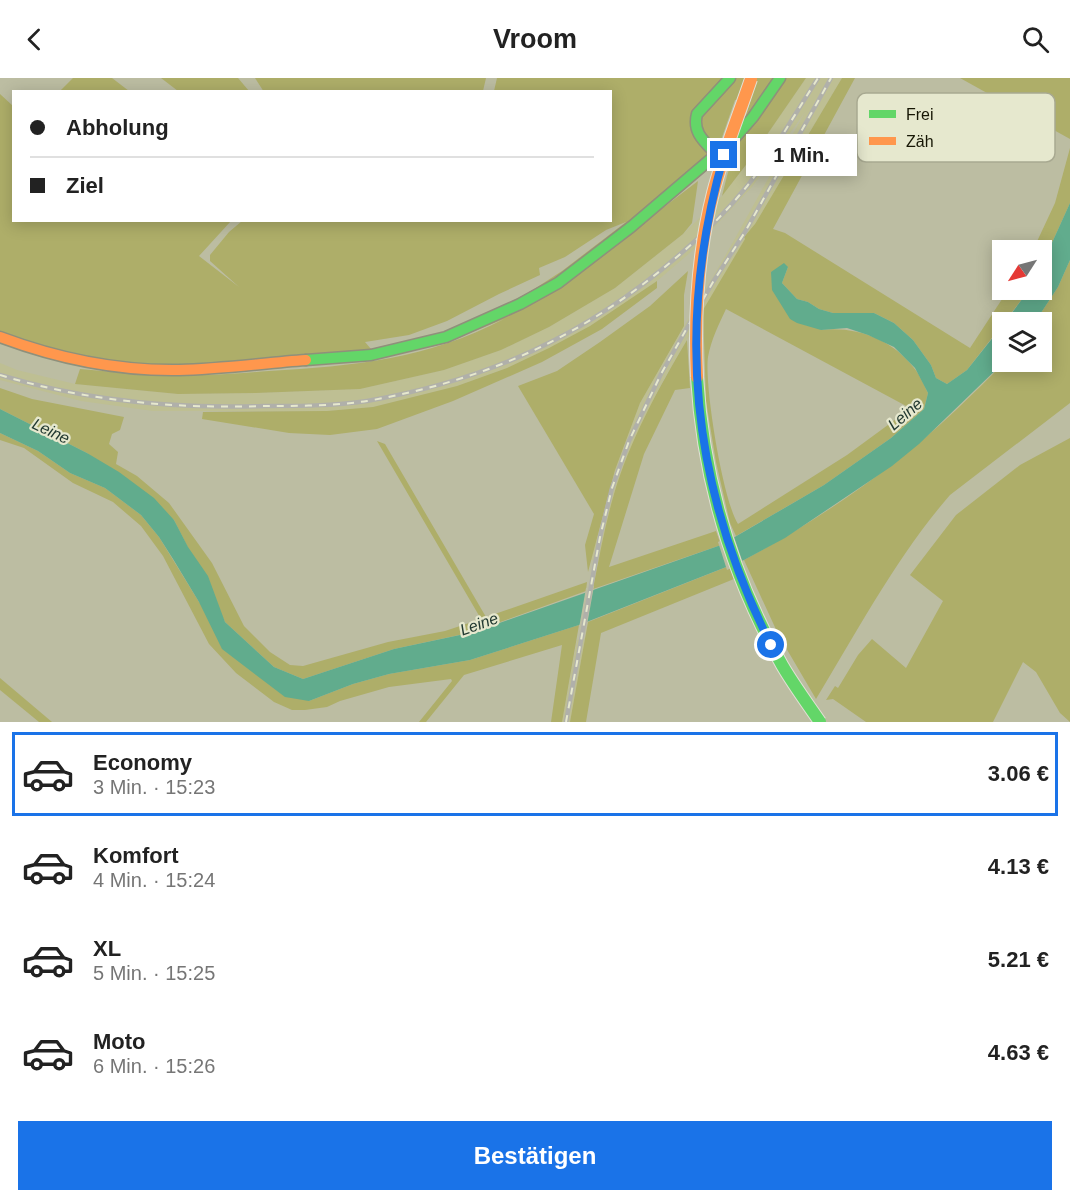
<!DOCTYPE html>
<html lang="de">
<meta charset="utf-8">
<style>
body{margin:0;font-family:Arial,sans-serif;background:#f6f6f6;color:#222;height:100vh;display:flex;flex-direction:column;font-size:22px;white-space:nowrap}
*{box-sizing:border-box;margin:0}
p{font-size:20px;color:#767676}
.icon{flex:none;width:33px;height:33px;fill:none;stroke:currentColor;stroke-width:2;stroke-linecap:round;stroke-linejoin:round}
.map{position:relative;height:644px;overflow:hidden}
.details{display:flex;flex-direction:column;background:#fff;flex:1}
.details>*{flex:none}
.banner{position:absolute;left:12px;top:12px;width:600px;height:132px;border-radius:0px;box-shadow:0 3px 15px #0003;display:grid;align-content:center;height:132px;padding:0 18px;background:#fff}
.needle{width:39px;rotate:234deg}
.fabs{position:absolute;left:992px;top:162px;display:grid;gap:12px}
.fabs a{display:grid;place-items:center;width:60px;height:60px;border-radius:0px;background:#fff;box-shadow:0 3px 15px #0003;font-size:30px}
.end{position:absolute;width:27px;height:27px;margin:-14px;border:8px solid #1a73e8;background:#fff;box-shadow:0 0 0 3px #fff}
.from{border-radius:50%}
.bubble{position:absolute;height:42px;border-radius:0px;background:#fff;box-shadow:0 3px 15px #0003;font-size:20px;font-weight:700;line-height:42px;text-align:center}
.banner b{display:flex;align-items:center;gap:21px;height:57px;font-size:22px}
.banner b+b{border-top:2px solid #e0e0e0}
.banner i{width:15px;height:15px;background:#222}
ul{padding:10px 0 0;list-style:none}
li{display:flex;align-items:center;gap:18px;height:84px;margin:0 12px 9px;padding:0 6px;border:3px solid transparent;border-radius:0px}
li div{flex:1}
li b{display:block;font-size:22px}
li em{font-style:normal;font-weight:700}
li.selected{border-color:#1a73e8}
li>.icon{width:54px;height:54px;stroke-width:1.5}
.cta{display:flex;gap:12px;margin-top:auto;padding:12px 18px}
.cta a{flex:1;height:69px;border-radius:0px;background:#1a73e8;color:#fff;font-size:24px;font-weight:700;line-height:69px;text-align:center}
header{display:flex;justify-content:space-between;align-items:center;height:78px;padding:0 18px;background:#fff;font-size:27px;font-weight:700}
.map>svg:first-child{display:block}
</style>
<header><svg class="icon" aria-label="back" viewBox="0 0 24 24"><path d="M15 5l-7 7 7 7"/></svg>Vroom<svg class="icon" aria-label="search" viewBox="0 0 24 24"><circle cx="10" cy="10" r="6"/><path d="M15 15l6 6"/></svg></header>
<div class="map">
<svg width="1070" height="644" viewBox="0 0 1070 644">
<rect width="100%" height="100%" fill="#bcbda2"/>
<!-- built -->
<g fill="#bebf93">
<polygon points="806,0 842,0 755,146 744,159 745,161 659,310 631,371 614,416 599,482 591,482 600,443 615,392 640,325 733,164 805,34 752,109 691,174 657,203 590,248 549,270 507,290 457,308 373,329 327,333 153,333 81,323 0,302 0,285 17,292 75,306 178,316 256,315 360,311 444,292 501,272 549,249 615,210 683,156 722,118 749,83"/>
<polygon points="585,560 570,644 562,644 577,562"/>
</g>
<!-- green -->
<g fill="#aeae69" fill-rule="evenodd">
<polygon points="73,0 112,0 129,13 60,13"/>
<polygon points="161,0 238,0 249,13 178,13"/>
<polygon points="255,0 486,0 483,13 264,14"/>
<path d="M497,0H806L749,83L722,118L727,98L751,21L735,22L712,88L638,149L698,103L692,145L683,156L615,210L549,249L501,272L444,292L360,311L256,315L178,316L75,306L80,291L159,298L180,297L32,276L0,265V16L13,28L14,142L231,143L199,178L239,209L210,183V177L229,154L242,143L610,142V14L494,13ZM626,144L562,193L528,215L473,243L444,254L371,271L365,264L409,257L447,243L499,216L540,197L539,190L565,179L606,152ZM504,241C428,281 353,288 269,293C242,295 214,298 187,296L369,282L443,266Z"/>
<path d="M842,0H855L773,151L785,155L970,270L1008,212H1029L967,292L947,306L936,300L931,287L913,262L894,245L874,235H833L819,231L808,224L797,221L782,205L788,189L771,194L821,252C856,248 892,261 914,290C920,297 924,307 928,315L924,331L891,360L824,407L736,458L730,445L716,384L706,323L703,232L745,161L744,159L755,146ZM726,231L908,329L907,333L847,377L738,446C723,423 704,307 708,279C711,262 719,246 726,231Z"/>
<polygon points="960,0 1070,0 1070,61"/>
<polygon points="1070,70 1070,125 1041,189 1041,172 1033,172 1055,125"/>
<path d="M1070,182V325L950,417C897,478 858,552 816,621L779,558L744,482C820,441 893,391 956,332C972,316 989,301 1004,284H1041V244H1035L1058,209Z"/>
<polygon points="688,193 684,217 684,248 640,325 615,392 588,494 585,467 594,436 518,308 557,293 600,264 650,228"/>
<polygon points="657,203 657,210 602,251 542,284 453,323 377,351 330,357 289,355 202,341 203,334 327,333 373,329 457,308 507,290 549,270 590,248"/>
<path d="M687,262L690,310L675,312L644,376L609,489L716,453L721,467L593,511C599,480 605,447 614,416C630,362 658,311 687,262Z"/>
<polygon points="0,310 32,321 124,339 120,352 112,356 109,366 118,374 116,386 137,398 169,425 212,485 244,548 270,574 290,587 303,588 388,564 445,553 481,541 377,363 385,366 486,539 587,504 586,513 473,554 394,571 303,601 274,589 225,544 174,442 87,375 0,331"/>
<polygon points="0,355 38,373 70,395 105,410 141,437 159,459 199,524 309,623 353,606 389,596 470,582 579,547 562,644 551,644 562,567 464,597 426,644 419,644 452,603 451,601 389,609 340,623 327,629 305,632 292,632 274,624 236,595 209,566 163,478 141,448 113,424 73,405 24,370 0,362"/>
<polygon points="1070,360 1070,644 1060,635 1036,594 1023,584 993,644 866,644 833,621 826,622 835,608 838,610 858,577 872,561 906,590 943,523 910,497 956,437 1020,387"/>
<polygon points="729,488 734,501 601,555 586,644 570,644 588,544"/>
<polygon points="0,600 52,644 39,644 0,612"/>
</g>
<!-- water -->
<g fill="#61ac8d">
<polygon points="1070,125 1070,182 1058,209 1035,244 1005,244 1029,212 1041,212 1041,189"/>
<polygon points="784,185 788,189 782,205 797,221 808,224 819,231 833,235 874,235 894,245 913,262 931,287 936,300 947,306 967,292 1002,248 1002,284 1004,284 919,366 892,388 785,460 744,482 579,547 470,582 389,596 353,606 309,623 285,619 222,571 199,524 173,481 159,459 141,437 105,410 70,395 38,373 0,355 0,331 87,375 119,394 154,420 174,442 188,469 208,498 225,544 274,589 303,601 394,571 474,554 721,467 824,407 891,360 924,331 928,315 915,290 894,269 868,257 847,250 821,252 797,245 790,241 772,212 771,194"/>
</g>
<!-- pier -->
<g fill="#bcbda2">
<polygon points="733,456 743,485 727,492 718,464"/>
<polygon points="594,508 587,547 579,550 586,510"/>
</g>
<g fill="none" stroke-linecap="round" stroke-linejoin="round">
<!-- fast casing -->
<g stroke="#8f907b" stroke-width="13">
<g id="fast">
<path d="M717,77C705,64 692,55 697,36L730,0"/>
<polyline points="306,282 371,277 446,259 520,226 558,205 631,149 733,62 753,39 780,0"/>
</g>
</g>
<!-- slow casing -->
<g stroke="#8f907b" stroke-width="13">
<path id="slow" d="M0,259C56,280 118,293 179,292C221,291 264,285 306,282"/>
</g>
<!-- fast -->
<use href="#fast" stroke="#63d668" stroke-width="10"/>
<!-- slow -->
<use href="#slow" stroke="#ff974d" stroke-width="10"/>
<!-- rail casing -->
<g stroke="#b0b0aa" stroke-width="4.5">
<g id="rail">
<path d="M0,297C85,323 175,331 263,328C297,328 334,328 367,323C488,302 585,258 678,178C703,157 727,133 748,107C774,73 795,36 818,0"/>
<polyline points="566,644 600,459 612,410 629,363 661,296 713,204 745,154 831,0"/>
</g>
</g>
<!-- rail -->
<use href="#rail" stroke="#e6e8ce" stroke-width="2" stroke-dasharray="7" stroke-linecap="butt"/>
<!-- fast-bridge casing -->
<g stroke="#e1e1d5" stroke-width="14" stroke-linecap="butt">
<path id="fast-bridge" d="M697,299C703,400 732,498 782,587C793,606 807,625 820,644"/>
</g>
<!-- slow-bridge casing -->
<g stroke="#e1e1d5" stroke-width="14" stroke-linecap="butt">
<path id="slow-bridge" d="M697,299C694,238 698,174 713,115C723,76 738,39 751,1"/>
</g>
<!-- fast-bridge -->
<use href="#fast-bridge" stroke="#63d668" stroke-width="12"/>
<!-- slow-bridge -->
<use href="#slow-bridge" stroke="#ff974d" stroke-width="12"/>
</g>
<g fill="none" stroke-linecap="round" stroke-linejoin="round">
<!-- route -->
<path stroke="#1a73e8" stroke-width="8" d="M724,77C675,248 691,408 771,567"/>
</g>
<g text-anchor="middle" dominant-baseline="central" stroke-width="4.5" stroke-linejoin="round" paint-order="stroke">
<!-- water labels -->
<g font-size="16" font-style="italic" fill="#223931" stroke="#e6e8ce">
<text transform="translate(905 336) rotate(-41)">Leine</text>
<text transform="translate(51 353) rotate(25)">Leine</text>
<text transform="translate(479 546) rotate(-20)">Leine</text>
</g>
</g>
<!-- legend -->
<rect x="857" y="15" width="198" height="69" rx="9" fill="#e6e8ce" stroke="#a8a991" stroke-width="1.5"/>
<rect x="869" y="32" width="27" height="8" fill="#63d668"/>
<rect x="869" y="59" width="27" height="8" fill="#ff974d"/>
<g font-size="16" fill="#161604">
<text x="906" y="42">Frei</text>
<text x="906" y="69">Zäh</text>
</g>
</svg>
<div class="fabs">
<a><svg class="needle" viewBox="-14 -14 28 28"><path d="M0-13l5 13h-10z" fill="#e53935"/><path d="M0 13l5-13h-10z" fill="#767676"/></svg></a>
<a><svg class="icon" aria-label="layers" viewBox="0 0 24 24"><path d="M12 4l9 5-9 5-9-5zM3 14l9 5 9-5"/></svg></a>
</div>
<i class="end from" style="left:771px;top:567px"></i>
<i class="end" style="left:724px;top:77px"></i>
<div class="bubble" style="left:746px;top:56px;width:111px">1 Min.</div>
<div class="banner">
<b><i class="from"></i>Abholung</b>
<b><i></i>Ziel</b>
</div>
</div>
<section class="details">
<ul>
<li class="selected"><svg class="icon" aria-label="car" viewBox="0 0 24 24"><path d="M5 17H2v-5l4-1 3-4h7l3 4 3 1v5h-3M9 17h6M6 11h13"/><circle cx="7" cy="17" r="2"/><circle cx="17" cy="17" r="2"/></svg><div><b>Economy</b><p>3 Min. · 15:23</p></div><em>3.06 €</em></li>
<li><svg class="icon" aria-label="car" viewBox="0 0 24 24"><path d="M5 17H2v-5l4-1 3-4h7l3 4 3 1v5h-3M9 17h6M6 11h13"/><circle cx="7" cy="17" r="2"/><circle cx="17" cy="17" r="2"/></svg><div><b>Komfort</b><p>4 Min. · 15:24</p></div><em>4.13 €</em></li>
<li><svg class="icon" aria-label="car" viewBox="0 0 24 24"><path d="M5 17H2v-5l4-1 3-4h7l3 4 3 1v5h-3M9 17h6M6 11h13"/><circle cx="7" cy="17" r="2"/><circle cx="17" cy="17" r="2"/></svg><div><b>XL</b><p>5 Min. · 15:25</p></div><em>5.21 €</em></li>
<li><svg class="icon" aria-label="car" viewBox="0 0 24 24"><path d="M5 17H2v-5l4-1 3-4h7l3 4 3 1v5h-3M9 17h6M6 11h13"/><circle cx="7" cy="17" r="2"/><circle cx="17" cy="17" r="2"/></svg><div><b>Moto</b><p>6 Min. · 15:26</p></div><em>4.63 €</em></li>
</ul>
<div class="cta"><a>Bestätigen</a></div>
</section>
